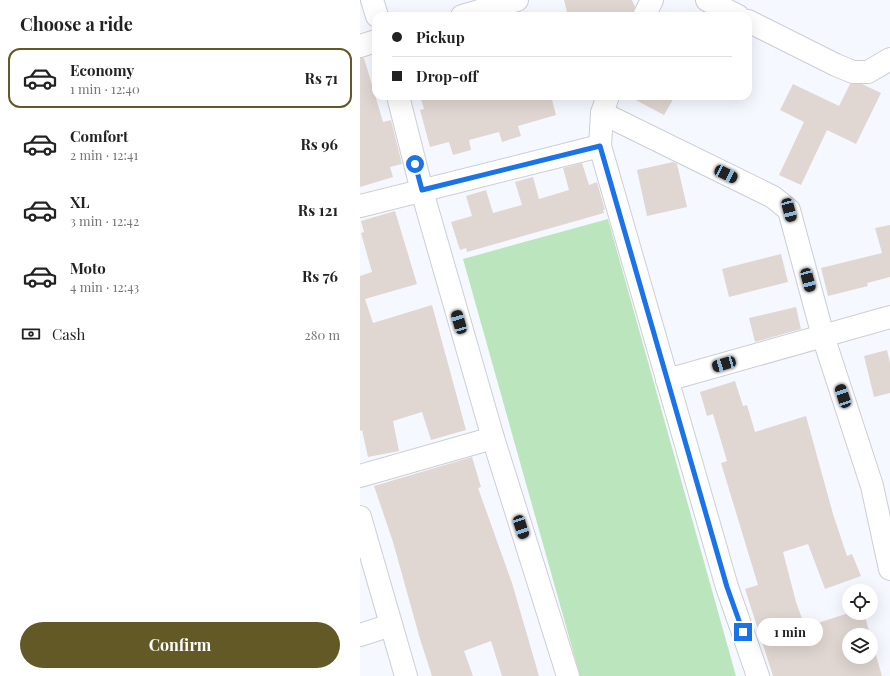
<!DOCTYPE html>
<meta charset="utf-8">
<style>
body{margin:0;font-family:"Playfair Display",serif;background:#f2f2f2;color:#222;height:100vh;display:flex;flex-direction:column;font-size:15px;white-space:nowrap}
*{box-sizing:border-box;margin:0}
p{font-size:13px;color:#767676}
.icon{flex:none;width:22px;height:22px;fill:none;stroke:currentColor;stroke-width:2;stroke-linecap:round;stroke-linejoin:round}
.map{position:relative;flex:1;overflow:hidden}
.side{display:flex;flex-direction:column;background:#fff;width:360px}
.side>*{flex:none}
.hud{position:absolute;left:12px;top:12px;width:380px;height:88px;border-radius:12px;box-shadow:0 4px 16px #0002;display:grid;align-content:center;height:88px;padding:0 20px;background:#fff}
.tools{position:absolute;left:482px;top:584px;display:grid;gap:8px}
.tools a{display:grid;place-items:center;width:36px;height:36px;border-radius:50%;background:#fff;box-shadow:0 4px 16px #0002;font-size:20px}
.end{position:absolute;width:18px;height:18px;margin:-9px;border:5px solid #1a73e8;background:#fff;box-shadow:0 0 0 2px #fff}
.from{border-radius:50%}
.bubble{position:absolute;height:28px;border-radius:14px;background:#fff;box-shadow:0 4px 16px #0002;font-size:13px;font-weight:700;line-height:28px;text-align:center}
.car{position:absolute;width:12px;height:24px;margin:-12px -6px;border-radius:5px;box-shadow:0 0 3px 1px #0007;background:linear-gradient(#222 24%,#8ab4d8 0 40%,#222 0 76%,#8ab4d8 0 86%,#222 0)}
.hud b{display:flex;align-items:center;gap:14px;height:38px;font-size:15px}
.hud b+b{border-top:1px solid #e0e0e0}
.hud i{width:10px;height:10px;background:#222}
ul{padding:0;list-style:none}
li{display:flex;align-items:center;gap:12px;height:60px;margin:0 8px 6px;padding:0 12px;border:2px solid transparent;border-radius:12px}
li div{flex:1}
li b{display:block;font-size:15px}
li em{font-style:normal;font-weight:700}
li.active{border-color:#635926}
li>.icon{width:36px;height:36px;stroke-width:1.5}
h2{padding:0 20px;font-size:18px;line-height:48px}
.pay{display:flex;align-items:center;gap:10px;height:44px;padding:0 20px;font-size:15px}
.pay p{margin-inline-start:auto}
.button{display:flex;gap:8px;margin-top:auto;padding:8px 20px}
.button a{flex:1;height:46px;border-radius:24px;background:#635926;color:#fff;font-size:16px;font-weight:700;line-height:46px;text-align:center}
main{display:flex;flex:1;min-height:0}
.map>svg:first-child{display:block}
</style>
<main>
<section class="side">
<h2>Choose a ride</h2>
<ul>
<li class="active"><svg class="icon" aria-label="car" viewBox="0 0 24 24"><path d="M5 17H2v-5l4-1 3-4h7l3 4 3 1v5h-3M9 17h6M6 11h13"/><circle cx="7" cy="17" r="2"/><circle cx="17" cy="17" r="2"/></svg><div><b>Economy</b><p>1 min · 12:40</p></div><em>Rs 71</em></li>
<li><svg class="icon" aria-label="car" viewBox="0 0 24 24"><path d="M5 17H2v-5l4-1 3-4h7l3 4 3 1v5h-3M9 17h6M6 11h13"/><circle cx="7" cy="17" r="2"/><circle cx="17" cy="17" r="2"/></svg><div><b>Comfort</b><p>2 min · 12:41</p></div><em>Rs 96</em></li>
<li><svg class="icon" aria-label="car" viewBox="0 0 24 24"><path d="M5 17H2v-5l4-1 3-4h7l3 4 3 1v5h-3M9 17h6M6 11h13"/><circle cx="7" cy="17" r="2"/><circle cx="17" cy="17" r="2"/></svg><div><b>XL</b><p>3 min · 12:42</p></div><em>Rs 121</em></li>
<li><svg class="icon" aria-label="car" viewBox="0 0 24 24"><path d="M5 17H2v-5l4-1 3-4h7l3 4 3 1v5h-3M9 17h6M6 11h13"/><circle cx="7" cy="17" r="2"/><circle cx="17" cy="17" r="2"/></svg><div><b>Moto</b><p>4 min · 12:43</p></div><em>Rs 76</em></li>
</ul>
<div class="pay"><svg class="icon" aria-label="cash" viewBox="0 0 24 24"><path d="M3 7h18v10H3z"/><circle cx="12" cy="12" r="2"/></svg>Cash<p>280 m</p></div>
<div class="button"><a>Confirm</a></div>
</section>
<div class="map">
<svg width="530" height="676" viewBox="0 0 530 676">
<rect width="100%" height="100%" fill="#f6f8ff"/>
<!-- green -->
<polygon fill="#bbe5bc" points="248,219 376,676 220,676 103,259"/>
<!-- building -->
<g fill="#e0d6d2">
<polygon points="204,0 272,0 275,7 272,16 208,16"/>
<polygon points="0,58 4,58 23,122 31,120 42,164 30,167 33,177 0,187"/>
<polygon points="433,84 479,106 490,84 502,84 521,93 496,144 467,130 441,185 419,175 444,122 420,110"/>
<polygon points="60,96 191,96 196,115 158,126 161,136 142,142 139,132 109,140 111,150 93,155 89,142 70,147 60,110 64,109"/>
<polygon points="268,96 315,96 304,115"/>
<polygon points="313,162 317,164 327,207 287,216 277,170"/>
<polygon points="222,163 229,185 237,182 245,210 243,210 244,213 107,252 106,248 100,250 91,222 112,216 106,196 126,190 133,213 162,205 155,182 173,177 179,199 209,190 203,168"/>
<polygon points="35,211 57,284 5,299 13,323 72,305 106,430 71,440 62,412 33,421 39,451 8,457 2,430 0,431 0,276 12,272 1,233 4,232 1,221"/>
<polygon points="530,225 530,277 507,283 508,286 468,296 461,268 522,253 515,228"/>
<polygon points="421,254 428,282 369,297 362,269"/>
<polygon points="436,307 441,329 395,342 389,318"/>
<polygon points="527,350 530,363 530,393 514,397 504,356"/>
<polygon points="375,381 383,406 387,405 395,432 446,416 473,514 487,556 492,554 501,576 465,589 448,544 423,552 436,602 445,627 489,613 504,613 510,635 489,635 489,657 511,657 511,638 522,676 413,676 385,589 398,585 361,463 367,461 353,414 347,416 340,392"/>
<polygon points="112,457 121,487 118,488 152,583 179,676 142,676 131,641 104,651 113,676 72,676 60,639 33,542 14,486"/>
</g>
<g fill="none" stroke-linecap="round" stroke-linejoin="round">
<!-- minor casing -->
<g stroke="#ccced7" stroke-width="24">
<g id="minor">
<polyline points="12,0 17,16"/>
<polyline points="347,0 378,16"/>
<polyline points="102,16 157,0"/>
<polyline points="284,16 292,0"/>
<polyline points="388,21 476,65 493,72 508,72 530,59"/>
<polyline points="0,46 16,41"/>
<polyline points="38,96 62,191 133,438 208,676"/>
<polyline points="248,96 242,113 240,146 367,587 398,676"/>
<polyline points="242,113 413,197 429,210 463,336 512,486 530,569"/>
<polyline points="0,206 240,146"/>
<polyline points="307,380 530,317"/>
<polyline points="0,476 133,438"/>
<polyline points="0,517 46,676"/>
<polyline points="0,635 31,625"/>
</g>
</g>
<!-- minor -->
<use href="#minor" stroke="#fff" stroke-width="22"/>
</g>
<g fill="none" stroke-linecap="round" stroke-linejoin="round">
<!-- route -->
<polyline stroke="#1a73e8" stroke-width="5" points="55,164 62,190 240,146 367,587 383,632"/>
</g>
</svg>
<div class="tools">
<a><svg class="icon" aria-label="locate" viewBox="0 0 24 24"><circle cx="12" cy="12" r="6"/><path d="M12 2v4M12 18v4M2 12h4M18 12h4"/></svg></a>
<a><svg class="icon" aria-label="layers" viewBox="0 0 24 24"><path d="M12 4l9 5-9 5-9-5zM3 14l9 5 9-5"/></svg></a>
</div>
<i class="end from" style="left:55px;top:164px"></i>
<i class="end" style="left:383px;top:632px"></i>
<div class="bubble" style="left:397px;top:618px;width:66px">1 min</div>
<i class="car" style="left:366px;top:174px;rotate:116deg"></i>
<i class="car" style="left:429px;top:210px;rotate:165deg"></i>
<i class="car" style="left:448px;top:280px;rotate:165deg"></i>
<i class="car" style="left:99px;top:322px;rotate:344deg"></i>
<i class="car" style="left:364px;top:364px;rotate:254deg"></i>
<i class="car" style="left:483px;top:396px;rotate:342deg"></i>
<i class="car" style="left:161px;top:527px;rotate:162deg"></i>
<div class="hud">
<b><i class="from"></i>Pickup</b>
<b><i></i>Drop-off</b>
</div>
</div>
</main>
